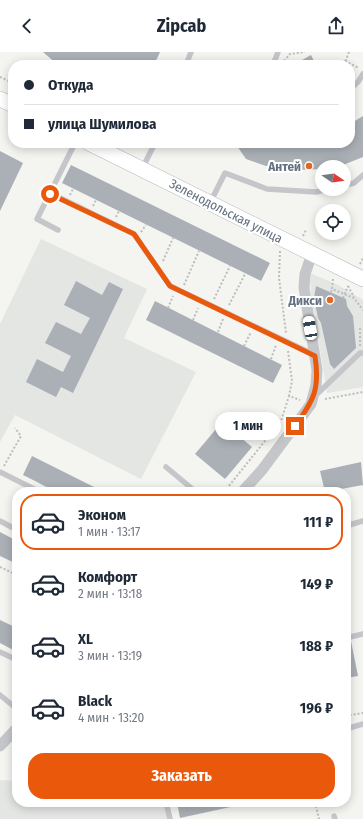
<!DOCTYPE html>
<html lang="ru">
<meta charset="utf-8">
<style>
body{margin:0;font-family:"Fira Sans Condensed",sans-serif;background:#f2f2f3;color:#1f2937;height:100vh;display:flex;flex-direction:column;font-size:15px;white-space:nowrap}
*{box-sizing:border-box;margin:0}
p{font-size:13px;color:#747a83}
.icon{flex:none;width:22px;height:22px;fill:none;stroke:currentColor;stroke-width:2;stroke-linecap:round;stroke-linejoin:round}
.map{position:relative;flex:1;overflow:hidden}
.sheet{position:absolute;left:12px;top:435px;width:339px;height:320px;display:flex;flex-direction:column;background:#fff;border-radius:16px;box-shadow:0 2px 10px #0003}
.sheet>*{flex:none}
.top-card{position:absolute;left:8px;top:8px;width:347px;height:88px;border-radius:16px;box-shadow:0 2px 10px #0003;display:grid;align-content:center;height:88px;padding:0 16px;background:#fff}
.needle{width:26px;rotate:103deg}
.buttons{position:absolute;left:315px;top:108px;display:grid;gap:8px}
.buttons a{display:grid;place-items:center;width:36px;height:36px;border-radius:50%;background:#fff;box-shadow:0 2px 10px #0003;font-size:20px}
.end{position:absolute;width:18px;height:18px;margin:-9px;border:5px solid #ea580c;background:#fff;box-shadow:0 0 0 2px #fff}
.from{border-radius:50%}
.bubble{position:absolute;height:28px;border-radius:14px;background:#fff;box-shadow:0 2px 10px #0003;font-size:13px;font-weight:700;line-height:28px;text-align:center}
.car{position:absolute;width:12px;height:24px;margin:-12px -6px;border-radius:5px;box-shadow:0 0 3px 1px #0007;background:linear-gradient(#fff 24%,#345 0 40%,#fff 0 76%,#345 0 86%,#fff 0)}
.top-card b{display:flex;align-items:center;gap:14px;height:38px;font-size:15px}
.top-card b+b{border-top:1px solid #e0e1e3}
.top-card i{width:10px;height:10px;background:#1f2937}
ul{padding:7px 0 0;list-style:none}
li{display:flex;align-items:center;gap:12px;height:56px;margin:0 8px 6px;padding:0 8px;border:2px solid transparent;border-radius:16px}
li div{flex:1}
li b{display:block;font-size:15px}
li em{font-style:normal;font-weight:700}
li.current{border-color:#ea580c}
li>.icon{width:36px;height:36px;stroke-width:1.5}
.button{display:flex;gap:8px;margin-top:auto;padding:8px 16px}
.button a{flex:1;height:46px;border-radius:16px;background:#ea580c;color:#fff;font-size:16px;font-weight:700;line-height:46px;text-align:center}
header{display:flex;justify-content:space-between;align-items:center;height:52px;padding:0 16px;background:#fff;font-size:18px;font-weight:700}
.map>svg:first-child{display:block}
</style>
<header><svg class="icon" aria-label="back" viewBox="0 0 24 24"><path d="M15 5l-7 7 7 7"/></svg>Zipcab<svg class="icon" aria-label="share" viewBox="0 0 24 24"><path d="M12 15V3M7 8l5-5 5 5M5 13v7h14v-7"/></svg></header>
<div class="map">
<svg width="363" height="767" viewBox="0 0 363 767">
<rect width="100%" height="100%" fill="#f4f4f0"/>
<!-- built -->
<g fill="#e4e6e4">
<polygon points="41,187 147,237 124,286 196,320 141,427 15,363 0,390 0,272"/>
<polygon points="310,221 338,233 363,248 363,335 327,341 311,242"/>
<polygon points="0,728 17,729 17,750 164,750 168,767 0,767"/>
</g>
<!-- building -->
<g fill="#aab0b6">
<polygon points="43,0 160,0 154,13 58,13"/>
<polygon points="311,3 316,13 293,13"/>
<polygon points="363,64 363,105 343,113 322,115 322,117 294,118 266,114 246,107 235,91 350,91 350,72"/>
<polygon points="0,99 23,111 0,159"/>
<polygon points="71,113 270,211 261,229 62,131"/>
<polygon points="76,229 102,243 109,230 123,237 73,341 61,335 56,345 26,330 37,307 63,320 71,304 45,291 56,270 81,282 90,266 64,253"/>
<polygon points="316,234 346,247 347,254 353,264 356,296 334,317 330,312 321,271 318,266 314,246"/>
<polygon points="155,249 282,313 273,331 146,268"/>
<polygon points="222,370 252,395 225,427 195,402"/>
<polygon points="32,404 104,440 56,440 37,430 23,423"/>
<polygon points="361,410 363,433 325,440 320,419"/>
<polygon points="0,480 17,489 17,512 0,504"/>
<polygon points="0,568 17,576 17,600 0,591"/>
<polygon points="351,589 358,624 346,626 346,590"/>
<polygon points="177,750 235,750 235,754 180,766"/>
</g>
<g fill="none" stroke-linecap="round" stroke-linejoin="round">
<!-- secondary casing -->
<g stroke="#b6b9be" stroke-width="16">
<g id="secondary">
<polyline points="0,47 13,53"/>
<polyline points="89,91 363,227"/>
</g>
</g>
<!-- path -->
<g stroke="#bbbdbf" stroke-width="2" stroke-dasharray="2 2" stroke-linecap="butt">
<polyline points="284,9 290,2 305,0"/>
<polyline points="345,9 359,16"/>
<polyline points="344,13 349,0"/>
<polyline points="0,25 13,31"/>
<polyline points="135,91 144,95"/>
<polyline points="70,143 73,137"/>
<polyline points="93,154 96,148"/>
<polyline points="116,165 119,159"/>
<polyline points="141,180 146,173"/>
<polyline points="303,184 306,178"/>
<polyline points="280,199 279,226 286,281"/>
<polyline points="163,209 173,186"/>
<polyline points="360,212 363,206"/>
<polyline points="333,227 332,237 354,246 363,258"/>
<polyline points="184,233 199,199"/>
<polyline points="348,234 354,245"/>
<polyline points="331,240 332,237"/>
<polyline points="343,246 348,234"/>
<polyline points="214,247 230,214"/>
<polyline points="229,253 245,222"/>
<polyline points="168,256 173,244"/>
<polyline points="193,268 198,256"/>
<polyline points="218,280 223,267"/>
<polyline points="244,294 251,280"/>
<polyline points="360,294 360,277 363,276"/>
<polyline points="288,299 292,329 289,344"/>
<polyline points="271,307 276,293"/>
<polyline points="325,347 363,340"/>
<polyline points="4,414 21,384 15,376"/>
<polyline points="224,440 281,369 289,344 300,348"/>
<polyline points="0,515 17,523"/>
<polyline points="346,661 351,663 363,661"/>
<polyline points="315,750 319,767"/>
</g>
<!-- lane -->
<g stroke="#c4c6ca" stroke-width="5.5">
<polyline points="186,13 191,0"/>
<polyline points="273,13 278,0"/>
<polyline points="350,37 358,30 363,22"/>
<polyline points="142,117 155,91"/>
<polyline points="344,133 354,131 363,123"/>
<polyline points="50,141 134,182 170,234 315,303"/>
<polyline points="210,151 225,121 267,137 316,140 329,137"/>
<polyline points="58,178 37,167 75,91"/>
<polyline points="316,343 360,301 363,301"/>
<polyline points="166,415 196,440"/>
<polyline points="0,420 40,440"/>
<polyline points="0,469 17,478"/>
<polyline points="346,474 363,469"/>
<polyline points="346,586 363,582"/>
<polyline points="0,600 17,608"/>
<polyline points="0,643 17,657"/>
<polyline points="346,677 363,672"/>
<polyline points="166,750 170,767"/>
<polyline points="334,764 335,767"/>
</g>
<!-- street -->
<g stroke="#c4c6ca" stroke-width="11">
<polyline points="242,440 262,418 311,352 316,333 317,318 304,236 305,222 312,202"/>
<polyline points="0,694 17,676"/>
</g>
<!-- secondary -->
<use href="#secondary" stroke="#fff" stroke-width="15"/>
</g>
<g fill="none" stroke-linecap="round" stroke-linejoin="round">
<!-- route -->
<path stroke="#ea580c" stroke-width="5" d="M50,142L134,182L170,234L315,304C320,337 314,348 295,374"/>
</g>
<!-- markers -->
<g fill="#e16723" stroke="#fff" stroke-width="1.5">
<circle cx="309" cy="114" r="4"/>
<circle cx="330" cy="248" r="4"/>
</g>
<g text-anchor="middle" dominant-baseline="central" stroke-width="4" stroke-linejoin="round" paint-order="stroke">
<!-- poi labels -->
<g font-size="13" font-weight="bold" fill="#637081" stroke="#fff" text-anchor="end">
<text x="301" y="114">Антей</text>
<text x="322" y="248">Дикси</text>
</g>
<!-- street labels -->
<g font-size="13" fill="#637081" stroke="#fff">
<text transform="translate(226 159) rotate(27)">Зеленодольская улица</text>
</g>
</g>
</svg>
<div class="buttons">
<a><svg class="needle" viewBox="-14 -14 28 28"><path d="M0-13l5 13h-10z" fill="#e53935"/><path d="M0 13l5-13h-10z" fill="#747a83"/></svg></a>
<a><svg class="icon" aria-label="locate" viewBox="0 0 24 24"><circle cx="12" cy="12" r="6"/><path d="M12 2v4M12 18v4M2 12h4M18 12h4"/></svg></a>
</div>
<i class="end from" style="left:50px;top:142px"></i>
<i class="end" style="left:295px;top:374px"></i>
<div class="bubble" style="left:215px;top:360px;width:66px">1 мин</div>
<i class="car" style="left:310px;top:276px;rotate:350deg"></i>
<div class="top-card">
<b><i class="from"></i>Откуда</b>
<b><i></i>улица Шумилова</b>
</div>
<section class="sheet">
<ul>
<li class="current"><svg class="icon" aria-label="car" viewBox="0 0 24 24"><path d="M5 17H2v-5l4-1 3-4h7l3 4 3 1v5h-3M9 17h6M6 11h13"/><circle cx="7" cy="17" r="2"/><circle cx="17" cy="17" r="2"/></svg><div><b>Эконом</b><p>1 мин · 13:17</p></div><em>111 ₽</em></li>
<li><svg class="icon" aria-label="car" viewBox="0 0 24 24"><path d="M5 17H2v-5l4-1 3-4h7l3 4 3 1v5h-3M9 17h6M6 11h13"/><circle cx="7" cy="17" r="2"/><circle cx="17" cy="17" r="2"/></svg><div><b>Комфорт</b><p>2 мин · 13:18</p></div><em>149 ₽</em></li>
<li><svg class="icon" aria-label="car" viewBox="0 0 24 24"><path d="M5 17H2v-5l4-1 3-4h7l3 4 3 1v5h-3M9 17h6M6 11h13"/><circle cx="7" cy="17" r="2"/><circle cx="17" cy="17" r="2"/></svg><div><b>XL</b><p>3 мин · 13:19</p></div><em>188 ₽</em></li>
<li><svg class="icon" aria-label="car" viewBox="0 0 24 24"><path d="M5 17H2v-5l4-1 3-4h7l3 4 3 1v5h-3M9 17h6M6 11h13"/><circle cx="7" cy="17" r="2"/><circle cx="17" cy="17" r="2"/></svg><div><b>Black</b><p>4 мин · 13:20</p></div><em>196 ₽</em></li>
</ul>
<div class="button"><a>Заказать</a></div>
</section>
</div>
